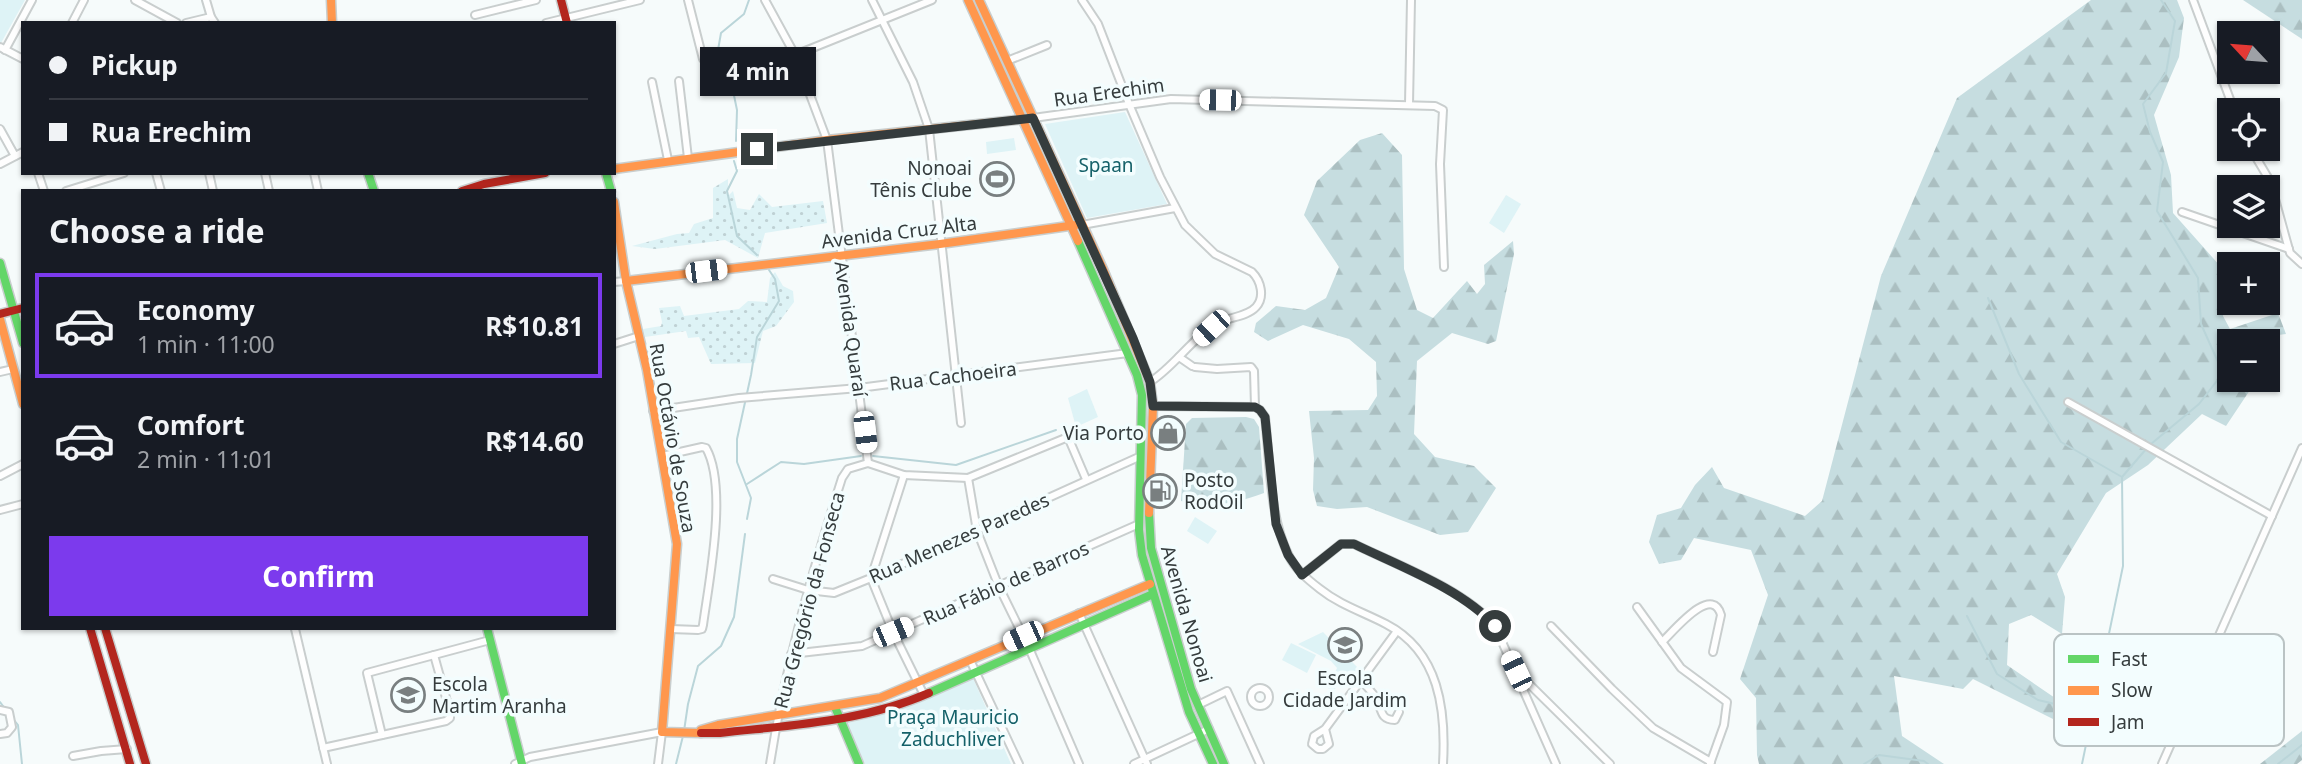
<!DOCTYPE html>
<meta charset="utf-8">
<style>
body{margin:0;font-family:"Noto Sans",sans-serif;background:#20242c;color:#f1f3f6;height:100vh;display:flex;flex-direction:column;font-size:26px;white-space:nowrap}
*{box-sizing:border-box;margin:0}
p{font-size:23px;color:#9ea1a6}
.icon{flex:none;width:38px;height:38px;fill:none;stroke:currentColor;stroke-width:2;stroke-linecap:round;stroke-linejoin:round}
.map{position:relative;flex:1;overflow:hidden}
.panel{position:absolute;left:21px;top:189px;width:595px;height:441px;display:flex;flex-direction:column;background:#171b24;border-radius:0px;box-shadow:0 2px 5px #0004}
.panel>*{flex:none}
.banner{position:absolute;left:21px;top:21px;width:595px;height:154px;border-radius:0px;box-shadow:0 2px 5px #0004;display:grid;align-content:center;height:154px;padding:0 28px;background:#171b24}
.needle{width:46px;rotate:296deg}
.controls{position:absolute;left:2217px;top:21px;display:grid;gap:14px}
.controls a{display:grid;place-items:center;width:63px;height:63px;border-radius:0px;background:#171b24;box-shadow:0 2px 5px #0004;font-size:35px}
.end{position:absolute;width:32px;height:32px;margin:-16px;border:9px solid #353c3d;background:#fff;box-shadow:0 0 0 4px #fff}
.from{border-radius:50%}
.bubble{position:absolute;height:49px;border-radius:0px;background:#171b24;box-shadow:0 2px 5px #0004;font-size:23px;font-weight:700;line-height:49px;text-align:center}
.car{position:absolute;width:21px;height:42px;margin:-21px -10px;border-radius:9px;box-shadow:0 0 5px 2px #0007;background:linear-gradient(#fff 24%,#345 0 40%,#fff 0 76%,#345 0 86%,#fff 0)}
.banner b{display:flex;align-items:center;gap:24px;height:66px;font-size:26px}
.banner b+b{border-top:2px solid #363941}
.banner i{width:18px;height:18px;background:#f1f3f6}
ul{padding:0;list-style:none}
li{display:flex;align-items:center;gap:21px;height:105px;margin:0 14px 10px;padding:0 14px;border:4px solid transparent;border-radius:0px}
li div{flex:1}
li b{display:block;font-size:26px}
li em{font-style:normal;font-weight:700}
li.on{border-color:#7c3aed}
li>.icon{width:63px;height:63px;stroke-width:1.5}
h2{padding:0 28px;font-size:32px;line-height:84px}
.cta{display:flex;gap:14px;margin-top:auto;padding:14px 28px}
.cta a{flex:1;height:80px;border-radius:0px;background:#7c3aed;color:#fff;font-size:28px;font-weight:700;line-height:80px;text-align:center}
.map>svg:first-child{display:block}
</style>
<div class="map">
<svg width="2302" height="764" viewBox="0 0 2302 764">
<defs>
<pattern id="grass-dots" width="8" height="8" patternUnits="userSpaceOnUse" patternTransform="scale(1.75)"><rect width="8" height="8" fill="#def3f6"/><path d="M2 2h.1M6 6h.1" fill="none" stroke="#bfd1d4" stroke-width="1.8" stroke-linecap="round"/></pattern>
<pattern id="forest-firs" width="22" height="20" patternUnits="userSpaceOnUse" patternTransform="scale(1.75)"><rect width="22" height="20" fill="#c6dde0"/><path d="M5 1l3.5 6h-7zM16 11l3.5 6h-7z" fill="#abbfc1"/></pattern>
</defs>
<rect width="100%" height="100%" fill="#f6fbfb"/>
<!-- grass -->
<g fill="url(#grass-dots)">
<polygon points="728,179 728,196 733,191 737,208 750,210 759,194 772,207 823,201 827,223 765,233 758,258 725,240 655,249 632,246 677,234 689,233 694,224 713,218 713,188"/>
<polygon points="775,272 783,286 793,291 794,302 776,326 763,331 755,363 711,364 699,337 688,338 686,331 645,337 643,329 661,326 662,322 659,308 680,306 684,316 739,309 748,301 767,302 770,278"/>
</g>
<!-- forest -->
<g fill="url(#forest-firs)">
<polygon points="2091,0 2177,0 2184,18 2179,57 2154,115 2171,175 2173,213 2229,276 2223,316 2230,329 2278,313 2286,334 2230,341 2229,347 2227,348 2229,351 2230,380 2256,381 2226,426 2202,414 2148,465 2106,493 2057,574 2065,597 2062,634 2031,615 2009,624 2007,665 2058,700 2071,689 2087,683 2078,720 2053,719 1973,679 1963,689 1894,676 1902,736 1944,764 1759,764 1757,755 1756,698 1740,679 1768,595 1751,550 1694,538 1681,560 1659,564 1649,542 1657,515 1681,508 1695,485 1712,467 1724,488 1805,516 1822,501 1881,276 1957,98"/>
<polygon points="2243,0 2302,0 2302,39"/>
<polygon points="1382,133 1402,155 1404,269 1417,310 1433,318 1467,281 1477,294 1485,284 1484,265 1513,241 1514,254 1496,341 1488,344 1452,333 1417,361 1414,434 1435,457 1474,466 1496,488 1468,532 1440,535 1367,507 1337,509 1317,506 1313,490 1314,458 1309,411 1368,410 1377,396 1376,362 1349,339 1303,325 1268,341 1254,332 1256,323 1276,306 1305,310 1326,298 1339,267 1304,215 1317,181 1360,140"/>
<path d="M1246,417L1254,419L1259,427L1264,493C1235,504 1211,508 1181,501L1186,424L1192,418Z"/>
<polygon points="2302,731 2302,760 2297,764 2260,764"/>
</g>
<!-- park -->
<g fill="#def3f6">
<polygon points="0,0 25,0 1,43 0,43"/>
<polygon points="1125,112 1167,204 1087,218 1045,124"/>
<polygon points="1014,138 1016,150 987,154 986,142"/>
<polygon points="1506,195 1521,204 1504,233 1489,223"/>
<polygon points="1087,389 1098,417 1076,427 1068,398"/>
<polygon points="1195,517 1217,531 1208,544 1187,531"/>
<polygon points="1323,632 1358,668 1346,688 1339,684 1333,691 1328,688 1337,668 1331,661 1298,644"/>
<polygon points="1291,643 1316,655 1307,673 1282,660"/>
<path d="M973,678L1011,764H865L846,723C892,715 931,697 973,678Z"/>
</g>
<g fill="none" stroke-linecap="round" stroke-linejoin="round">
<!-- stream -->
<g stroke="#bad5d9" stroke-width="2">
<polyline points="736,141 737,110 731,81 721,66 718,50 721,33 744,14 749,0"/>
<polyline points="734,161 737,171 727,191 737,236 757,255"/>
<polyline points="1988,298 2019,374 2061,442 2122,477"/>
<polyline points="2151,444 2199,404 2223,373 2201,324 2198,278 2157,211 2163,162 2150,132 2143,104 2166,73 2175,21 2161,0"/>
<polyline points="873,456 956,465 1056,430"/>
<polyline points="747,484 781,462 804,464 861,456"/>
<polyline points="747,519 751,498 737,462 737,439 751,375 757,337 779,301 775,279 769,270"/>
<polyline points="1967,616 1997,674 2038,700 2072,708 2089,731"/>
<polyline points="0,702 6,710"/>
<polyline points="14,720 18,725 22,764"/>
<polyline points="684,731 688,704 698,666 721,646 734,617 745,534"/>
<polyline points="676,764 683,736"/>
<polyline points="1864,764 1879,755 1924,761 1928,764"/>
<polyline points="2082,764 2123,566 2122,477 2147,448"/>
<polyline points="2278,764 2302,745"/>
</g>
<!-- street casing -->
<g stroke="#c9cece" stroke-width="10">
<g id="street">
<polyline points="135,0 177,23"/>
<polyline points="206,0 211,17 215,23"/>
<polyline points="688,0 703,59"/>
<polyline points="765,0 795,55 827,140 868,463"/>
<polyline points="872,0 913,82 929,129 961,423"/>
<path d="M1082,0L1098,24L1129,104L1160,177L1185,225L1215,254L1252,272C1261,281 1265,297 1256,307C1247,317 1228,317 1216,324C1191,339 1175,366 1150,382"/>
<polyline points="2193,0 2234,110"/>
<polyline points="475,15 536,0"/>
<polyline points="72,23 84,0"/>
<polyline points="186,23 211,17"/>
<polyline points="546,23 640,0"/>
<polyline points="0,47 23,59"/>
<polyline points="5,50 32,0"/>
<polyline points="795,55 932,0"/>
<polyline points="1007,61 1047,45"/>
<polyline points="679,81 688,158"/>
<polyline points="652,82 668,160"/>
<polyline points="1409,104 1411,0"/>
<polyline points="1033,118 1171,99 1435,106 1443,110 1440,164 1444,267"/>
<polyline points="0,129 15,156"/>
<polyline points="2251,149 2270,181 2290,253 2302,264"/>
<polyline points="0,164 23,152"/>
<polyline points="38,173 44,191"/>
<polyline points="156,173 161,191"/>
<polyline points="209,173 213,191"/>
<polyline points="265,173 269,191"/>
<polyline points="314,173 318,191"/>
<polyline points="66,191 124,173"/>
<polyline points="2182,212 2289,249"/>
<polyline points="1082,225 1175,208"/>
<polyline points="614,282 626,281"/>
<polyline points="614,344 639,336"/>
<polyline points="1179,357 1192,366"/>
<polyline points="1195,367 1217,369 1251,367 1254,371 1255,407"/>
<polyline points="0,372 13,369"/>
<polyline points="2068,402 2272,516"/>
<polyline points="1153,406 1255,407"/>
<path d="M1255,407L1260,410L1265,417C1270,460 1269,515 1288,554C1295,569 1307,579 1320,589C1340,605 1363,612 1386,624C1440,652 1446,711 1443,764"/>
<polyline points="653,411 739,398 859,388 1128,353"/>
<path d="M662,456L702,447L706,448C728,487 709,581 703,625L702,629L698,630L671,629"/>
<polyline points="904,475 871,578 893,632 924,695"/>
<polyline points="0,476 23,464"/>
<polyline points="968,478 977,531 999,587 1029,648 1079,764"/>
<polyline points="0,510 23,504"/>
<path d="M1302,575L1341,544H1354C1399,566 1463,589 1495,626L1556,764"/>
<polyline points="773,579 808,590 834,593 871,578 1141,456"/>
<polyline points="1637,607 1681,668 1727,702 1724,725 1710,764"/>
<polyline points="1079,613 1147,764"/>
<polyline points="1551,626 1612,689 1653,728 1711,762"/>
<polyline points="295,629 327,764"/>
<path d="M1662,642C1673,632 1712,583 1721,615L1713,652"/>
<polyline points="791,654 862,646 1139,524"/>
<polyline points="970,660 1019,764"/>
<polyline points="1520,675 1610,764"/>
<path d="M1361,680C1366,686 1373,693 1377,699C1382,710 1380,720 1395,720L1399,712"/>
<polyline points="2107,687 2179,727"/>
<circle cx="1260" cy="697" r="9"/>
<polyline points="1198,705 1227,691 1260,764"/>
<polyline points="0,710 9,712 12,727 7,733 0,734"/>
<polyline points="1325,729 1329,744 1323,749 1318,749 1312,744 1314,736 1325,729 1397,631"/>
<polyline points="382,735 367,673 490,640"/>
<polyline points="323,748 446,721 450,718 450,712 434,655"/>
<polyline points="73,756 101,751 127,749"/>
<polyline points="515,764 530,757 662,732 658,764"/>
<path d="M770,764C785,666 812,572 842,478L848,469L868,463L904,475L968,478L1068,437L1086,479"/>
<polyline points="1134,764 1209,729"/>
<polyline points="2162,764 2302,448"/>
</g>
</g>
<!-- fast casing -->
<g stroke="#c9cece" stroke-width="11">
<g id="fast">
<polyline points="368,173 374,191"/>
<polyline points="606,173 611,191"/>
<polyline points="1078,241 1137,375 1142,395 1139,530 1142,555 1189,712 1213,764"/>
<polyline points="0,263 23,343"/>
<polyline points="1149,513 1151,548 1191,689 1224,764"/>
<polyline points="487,628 522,764"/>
<polyline points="929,693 1153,594"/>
<polyline points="835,707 859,764"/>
</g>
</g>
<!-- slow casing -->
<g stroke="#c9cece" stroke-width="11">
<g id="slow">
<polyline points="331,0 332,23"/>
<polyline points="968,0 1078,241"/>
<polyline points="979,0 1103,269 1150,382 1153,406 1149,513"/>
<polyline points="614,169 827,140 1026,119"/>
<polyline points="614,202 626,281 647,370 677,544 662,732 701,733"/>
<polyline points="626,281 940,244 1076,225"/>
<polyline points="0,319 23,404"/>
<polyline points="701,730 718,725 880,698 1150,584"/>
</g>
</g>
<!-- jam casing -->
<g stroke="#c9cece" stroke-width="11">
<g id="jam">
<polyline points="561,0 567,23"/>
<polyline points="462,191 484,184 545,173"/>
<polyline points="0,314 23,308"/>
<polyline points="90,628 130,764"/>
<polyline points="105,628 146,764"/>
<path d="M701,733H720C790,725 863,722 929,693"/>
</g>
</g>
<!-- street -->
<use href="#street" stroke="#fefefe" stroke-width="6"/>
<!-- fast -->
<use href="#fast" stroke="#63d668" stroke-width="8"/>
<!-- slow -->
<use href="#slow" stroke="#ff974d" stroke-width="8"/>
<!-- jam -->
<use href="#jam" stroke="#b3261e" stroke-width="8"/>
</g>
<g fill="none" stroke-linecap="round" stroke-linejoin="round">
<!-- route -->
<path stroke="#353c3d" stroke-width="9" d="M757,149L1033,118L1133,338L1150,382L1153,406L1255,407L1260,410L1265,417L1276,524L1288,555L1302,575L1341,544H1354C1399,566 1462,589 1495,626"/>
</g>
<!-- icons -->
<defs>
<g id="stadium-ring" transform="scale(1.75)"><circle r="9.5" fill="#f3fdfe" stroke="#797f80" stroke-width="1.5"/><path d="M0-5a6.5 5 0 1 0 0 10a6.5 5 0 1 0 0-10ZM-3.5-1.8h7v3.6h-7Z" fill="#797f80"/></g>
<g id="shop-ring" transform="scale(1.75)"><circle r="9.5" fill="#f3fdfe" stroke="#797f80" stroke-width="1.5"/><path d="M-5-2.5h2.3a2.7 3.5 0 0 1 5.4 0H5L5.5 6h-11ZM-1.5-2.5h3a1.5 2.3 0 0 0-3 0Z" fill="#797f80"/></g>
<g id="fuel-ring" transform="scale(1.75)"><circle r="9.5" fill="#f3fdfe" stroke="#797f80" stroke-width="1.5"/><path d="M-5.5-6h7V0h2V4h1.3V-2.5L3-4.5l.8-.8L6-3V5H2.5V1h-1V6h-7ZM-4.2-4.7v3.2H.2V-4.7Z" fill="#797f80"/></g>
<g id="school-ring" transform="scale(1.75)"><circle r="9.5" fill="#f3fdfe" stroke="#797f80" stroke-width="1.5"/><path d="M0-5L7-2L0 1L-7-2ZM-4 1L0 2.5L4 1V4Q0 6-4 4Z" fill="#797f80"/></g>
</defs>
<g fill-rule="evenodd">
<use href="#stadium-ring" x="997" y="179"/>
<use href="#shop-ring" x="1168" y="433"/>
<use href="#fuel-ring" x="1160" y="491"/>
<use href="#school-ring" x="1345" y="645"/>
<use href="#school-ring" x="408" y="695"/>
</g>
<g text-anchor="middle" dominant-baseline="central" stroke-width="7" stroke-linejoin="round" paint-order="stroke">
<!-- street labels -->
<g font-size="19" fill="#353c3d" stroke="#f3fdfe">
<text transform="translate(1109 92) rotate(-8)">Rua Erechim</text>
<text transform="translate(899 232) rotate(-7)">Avenida Cruz Alta</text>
<text transform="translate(851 329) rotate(82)">Avenida Quaraí</text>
<text transform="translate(953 376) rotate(-7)">Rua Cachoeira</text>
<text transform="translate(673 438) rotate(80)">Rua Octávio de Souza</text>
<text transform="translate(959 538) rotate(-24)">Rua Menezes Paredes</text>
<text transform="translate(1006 583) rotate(-24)">Rua Fábio de Barros</text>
<text transform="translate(809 600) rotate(-75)">Rua Gregório da Fonseca</text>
<text transform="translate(1187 614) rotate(74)">Avenida Nonoai</text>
</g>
<!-- park labels -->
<g font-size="19" fill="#156169" stroke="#f3fdfe">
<text x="1106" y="165">Spaan</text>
<text x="953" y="717">Praça Mauricio<tspan x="953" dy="22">Zaduchliver</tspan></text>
</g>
<!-- poi labels -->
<g font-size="19" fill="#353c3d" stroke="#f3fdfe" text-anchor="end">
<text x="972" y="168">Nonoai<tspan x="972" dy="22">Tênis Clube</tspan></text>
<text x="1144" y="433">Via Porto</text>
<text x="1184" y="480" text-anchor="start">Posto<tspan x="1184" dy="22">RodOil</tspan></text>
<text x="1345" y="678" text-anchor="middle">Escola<tspan x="1345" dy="22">Cidade Jardim</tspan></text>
<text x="432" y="684" text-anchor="start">Escola<tspan x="432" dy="22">Martim Aranha</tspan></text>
</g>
</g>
<!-- legend -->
<rect x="2054" y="634" width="230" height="112" rx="10" fill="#f3fdfe" stroke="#bac3c4" stroke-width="2"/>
<rect x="2068" y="655" width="31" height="8" fill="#63d668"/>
<rect x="2068" y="686" width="31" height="9" fill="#ff974d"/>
<rect x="2068" y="718" width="31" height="8" fill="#b3261e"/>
<g font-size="19" fill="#353c3d">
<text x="2111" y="666">Fast</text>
<text x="2111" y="697">Slow</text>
<text x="2111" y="729">Jam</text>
</g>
</svg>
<div class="controls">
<a><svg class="needle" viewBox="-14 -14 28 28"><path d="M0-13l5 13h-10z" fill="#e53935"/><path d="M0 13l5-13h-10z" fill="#9ea1a6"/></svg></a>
<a><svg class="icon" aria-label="locate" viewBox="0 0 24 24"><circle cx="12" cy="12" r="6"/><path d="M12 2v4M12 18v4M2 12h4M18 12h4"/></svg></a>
<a><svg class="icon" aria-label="layers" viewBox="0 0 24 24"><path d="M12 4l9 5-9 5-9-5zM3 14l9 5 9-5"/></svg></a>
<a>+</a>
<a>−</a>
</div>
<i class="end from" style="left:1495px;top:626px"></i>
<i class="end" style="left:757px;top:149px"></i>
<div class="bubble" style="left:700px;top:47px;width:116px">4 min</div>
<i class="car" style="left:1220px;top:100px;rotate:271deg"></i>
<i class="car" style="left:706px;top:271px;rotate:83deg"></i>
<i class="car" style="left:1211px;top:328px;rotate:227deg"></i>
<i class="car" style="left:865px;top:432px;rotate:173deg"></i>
<i class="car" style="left:893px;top:632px;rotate:67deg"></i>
<i class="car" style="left:1023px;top:636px;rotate:246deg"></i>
<i class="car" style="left:1516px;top:671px;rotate:335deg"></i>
<div class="banner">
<b><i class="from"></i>Pickup</b>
<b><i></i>Rua Erechim</b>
</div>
<section class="panel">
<h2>Choose a ride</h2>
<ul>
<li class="on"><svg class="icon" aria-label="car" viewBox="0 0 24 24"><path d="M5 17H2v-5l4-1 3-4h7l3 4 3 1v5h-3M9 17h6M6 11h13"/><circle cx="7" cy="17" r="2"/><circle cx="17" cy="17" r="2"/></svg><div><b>Economy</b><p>1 min · 11:00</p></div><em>R$10.81</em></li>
<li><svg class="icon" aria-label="car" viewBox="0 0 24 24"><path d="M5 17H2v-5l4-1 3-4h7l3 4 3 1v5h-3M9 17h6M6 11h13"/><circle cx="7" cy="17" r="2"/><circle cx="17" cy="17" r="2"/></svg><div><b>Comfort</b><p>2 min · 11:01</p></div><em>R$14.60</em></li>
</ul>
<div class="cta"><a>Confirm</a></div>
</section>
</div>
